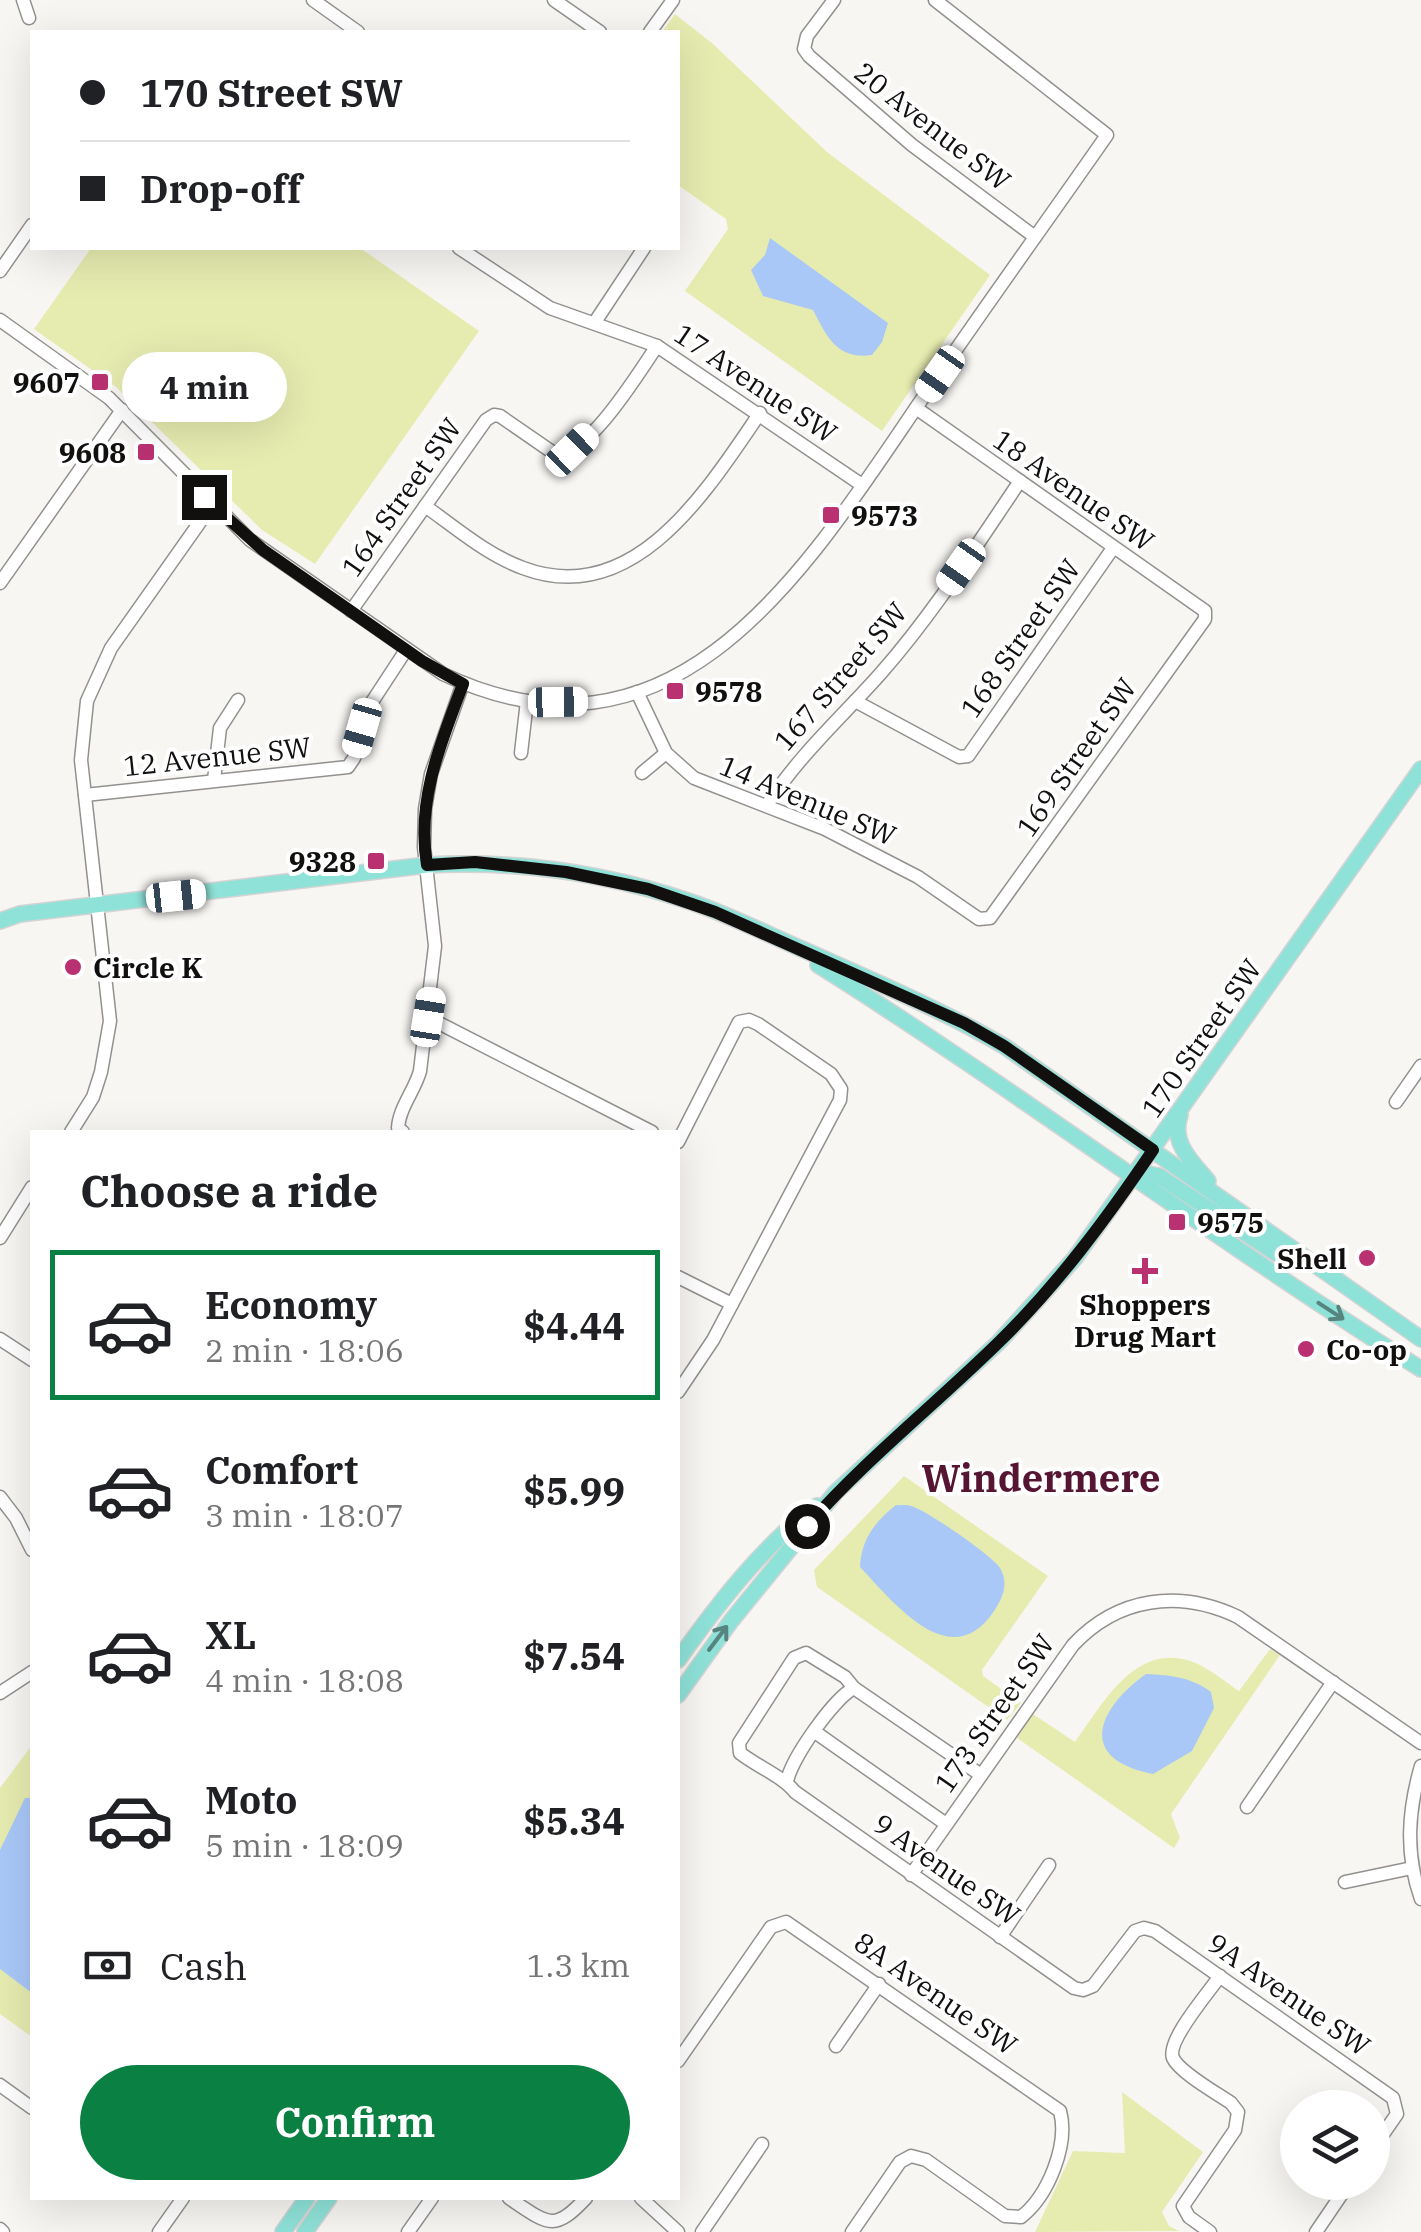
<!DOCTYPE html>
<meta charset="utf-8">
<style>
body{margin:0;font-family:"IBM Plex Serif",serif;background:#f6f6f6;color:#202124;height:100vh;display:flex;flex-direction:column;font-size:38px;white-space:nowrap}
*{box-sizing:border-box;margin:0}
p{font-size:32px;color:#757577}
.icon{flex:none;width:55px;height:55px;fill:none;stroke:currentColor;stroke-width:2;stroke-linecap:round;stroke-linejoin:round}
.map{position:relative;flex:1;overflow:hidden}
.sheet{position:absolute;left:30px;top:1130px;width:650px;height:1070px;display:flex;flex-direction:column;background:#fff;border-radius:0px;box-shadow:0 10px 40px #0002}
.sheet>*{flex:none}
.top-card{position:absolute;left:30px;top:30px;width:650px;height:220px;border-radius:0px;box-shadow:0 10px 40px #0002;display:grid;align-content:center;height:220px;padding:0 50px;background:#fff}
.tools{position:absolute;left:1280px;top:2090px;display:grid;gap:20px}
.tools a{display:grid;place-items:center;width:110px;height:110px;border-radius:50%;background:#fff;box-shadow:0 10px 40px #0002;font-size:50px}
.end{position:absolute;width:45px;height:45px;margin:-22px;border:12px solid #11100f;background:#fff;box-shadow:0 0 0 5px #fff}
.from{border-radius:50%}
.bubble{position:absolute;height:70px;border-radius:35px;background:#fff;box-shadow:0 10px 40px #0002;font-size:32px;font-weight:700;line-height:70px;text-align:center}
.car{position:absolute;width:30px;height:60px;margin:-30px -15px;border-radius:12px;box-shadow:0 0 8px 2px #0007;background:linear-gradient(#fff 24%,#345 0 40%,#fff 0 76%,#345 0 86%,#fff 0)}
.top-card b{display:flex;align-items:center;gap:35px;height:95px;font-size:38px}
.top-card b+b{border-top:2px solid #e0e0e0}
.top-card i{width:25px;height:25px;background:#202124}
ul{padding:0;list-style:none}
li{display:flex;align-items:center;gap:30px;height:150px;margin:0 20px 15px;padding:0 30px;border:5px solid transparent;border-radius:0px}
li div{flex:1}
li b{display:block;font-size:38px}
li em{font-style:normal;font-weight:700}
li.active{border-color:#0b8043}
li>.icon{width:90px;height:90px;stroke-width:1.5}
h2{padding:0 50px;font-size:45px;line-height:120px}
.pay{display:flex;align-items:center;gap:25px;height:110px;padding:0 50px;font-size:38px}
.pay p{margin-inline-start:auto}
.button{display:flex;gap:20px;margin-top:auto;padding:20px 50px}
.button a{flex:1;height:115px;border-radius:60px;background:#0b8043;color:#fff;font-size:40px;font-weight:700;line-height:115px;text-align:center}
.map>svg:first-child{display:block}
</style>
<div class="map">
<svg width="1421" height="2232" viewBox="0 0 1421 2232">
<rect width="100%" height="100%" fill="#f8f6f3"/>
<!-- green -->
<g fill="#e6ecb0">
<polygon points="675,14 713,44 827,152 990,275 882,431 685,291 728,229 726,219 678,185 678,32 662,32"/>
<polygon points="91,248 360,248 479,331 315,564 262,530 116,387 34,329"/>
<polygon points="904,1476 1048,1576 982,1670 983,1676 1021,1703 1007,1720 817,1587 814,1570"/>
<path d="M1270,1649L1280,1655L1171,1814L1180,1838L1174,1848L1017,1738L1033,1714L1075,1742C1103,1704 1135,1641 1193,1662C1209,1668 1224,1681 1239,1691Z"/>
<polygon points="32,1745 32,2037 0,2014 0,1788"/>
<polygon points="1122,2092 1203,2152 1162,2212 1169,2226 1179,2231 1035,2232 1073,2151 1125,2153"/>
</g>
<!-- water -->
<g fill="#a9c8f8">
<path d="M770,238L888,323L882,342L872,355C837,360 827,337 813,310L763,296L751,270L765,255Z"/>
<path d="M896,1505C901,1506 906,1504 911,1506C925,1509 994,1557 1000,1568C1009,1583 1003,1598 994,1611C951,1676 894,1603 860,1567C861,1541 874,1522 896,1505Z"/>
<path d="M1146,1674C1170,1675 1191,1677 1211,1692L1214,1708L1192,1751L1153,1774C1076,1759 1097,1709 1146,1674Z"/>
<polygon points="25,1798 32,1798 32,1993 0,1969 0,1850"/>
</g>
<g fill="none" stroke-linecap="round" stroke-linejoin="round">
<!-- minor casing -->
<g stroke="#93918f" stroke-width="15">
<g id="minor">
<polyline points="23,0 29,18"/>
<polyline points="313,0 358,32"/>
<polyline points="554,0 600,32"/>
<polyline points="834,0 807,36 804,49 809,56 912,145 1035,237"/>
<polyline points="650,32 673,0"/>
<polyline points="459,248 550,308 657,346 862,485"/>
<polyline points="0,271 32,225"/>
<path d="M0,320L109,398L250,540L443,674C677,785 808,566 920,402C981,312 1045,224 1107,135L935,0"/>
<polyline points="595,322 644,248"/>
<path d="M425,506C456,528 487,555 523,568C634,610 708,489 760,413"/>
<polyline points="0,583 122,410"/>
<path d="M351,611L486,420L494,415L500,416L555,454C588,457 639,372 657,346"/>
<polyline points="637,692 666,753 694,778 825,829 918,877 979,919 990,918 1205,619 1205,611 916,408"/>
<polyline points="855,701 959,757 968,756 1113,548"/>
<polyline points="521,753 527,701"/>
<polyline points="642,773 666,753"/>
<polyline points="214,780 220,728 238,700"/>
<polyline points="85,795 348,767 354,758 370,705 406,650"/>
<path d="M767,805C799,755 842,717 881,673C933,614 976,546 1020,481"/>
<polyline points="427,1017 652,1132"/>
<polyline points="1396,1102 1421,1066"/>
<polyline points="71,1132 93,1097 101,1072 110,1021 81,760 87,701 111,648 212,505"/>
<path d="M403,1132L398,1128C399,1108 415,1090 420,1071L435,946L424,847L425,809L431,774L463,683"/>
<polyline points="678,1142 739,1022 749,1020 758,1024 831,1074 841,1089 840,1100 713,1340 678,1392"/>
<polyline points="0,1238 32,1187"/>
<polyline points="678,1277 732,1304"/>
<polyline points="0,1339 32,1360"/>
<polyline points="0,1497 16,1518 32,1550"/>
<polyline points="0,1693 32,1672"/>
<polyline points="815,1732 946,1824"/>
<path d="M1421,1766C1408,1811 1405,1854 1421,1899"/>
<path d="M981,1775L854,1688L845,1677L806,1653L794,1658L739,1743L740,1753C758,1767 782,1776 795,1792L1074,1988L1083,1990L1093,1986L1135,1931L1144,1928L1155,1931L1393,2098L1397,2114L1372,2150"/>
<path d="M787,1782C790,1760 834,1698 854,1688"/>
<polyline points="1247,1807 1333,1682"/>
<path d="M911,1875L1073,1645C1118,1597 1179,1589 1238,1617L1421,1743"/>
<polyline points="1345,1882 1412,1868"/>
<polyline points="1000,1937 1049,1865"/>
<polyline points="836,2046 879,1984"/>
<path d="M678,2061L771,1927L786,1922L1060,2111C1069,2145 1048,2196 1021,2217L1005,2216L926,2160L911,2156L900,2162L852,2232"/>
<polyline points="0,2085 32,2108"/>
<path d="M509,2198C549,2225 554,2232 586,2198"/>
<polyline points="641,2198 678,2232"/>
<polyline points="0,2229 3,2232"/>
<polyline points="159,2232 183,2198"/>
<polyline points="408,2232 432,2198"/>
<polyline points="702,2232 762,2144"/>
<path d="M1210,2232L1189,2217L1183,2206L1235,2130L1238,2112L1231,2103C1218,2094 1179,2072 1173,2058C1166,2041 1209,1992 1220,1976"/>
<polyline points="1316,2232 1350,2182"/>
</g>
</g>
<!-- major casing -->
<g stroke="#d4d4d4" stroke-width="18">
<g id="major">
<path d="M0,921L20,914L427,865C517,860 606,873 691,902C732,916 771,936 811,953C876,982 942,1010 1004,1046L1421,1339"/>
<path d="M818,965C1023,1094 1216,1241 1421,1369"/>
<path d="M1180,1115C1170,1142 1192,1162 1208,1181"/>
<polyline points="1135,1176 1142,1173 1159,1176 1277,1254 1292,1261 1310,1263"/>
<path d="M678,1660C715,1608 764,1543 817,1506"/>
<polyline points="678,1695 731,1621 836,1492 999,1342 1075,1258 1421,769"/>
<polyline points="283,2232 307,2198"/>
<polyline points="305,2232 329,2198"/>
</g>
</g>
<!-- minor -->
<use href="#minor" stroke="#fff" stroke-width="12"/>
<!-- major -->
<use href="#major" stroke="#8fe2d8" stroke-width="15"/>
</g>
<!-- one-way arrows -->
<defs><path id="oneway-shaft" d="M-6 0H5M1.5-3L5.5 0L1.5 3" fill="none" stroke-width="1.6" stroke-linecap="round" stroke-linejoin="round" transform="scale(2.5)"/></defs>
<g stroke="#56847e">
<use href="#oneway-shaft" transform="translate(1331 1311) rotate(33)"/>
<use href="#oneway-shaft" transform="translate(718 1638) rotate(-53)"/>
</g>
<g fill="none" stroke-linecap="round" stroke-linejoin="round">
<!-- route -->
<path stroke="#11100f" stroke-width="12" d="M204,497L263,550L422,661L463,684C441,742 416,801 427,865L475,862L566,872L648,889L715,912L964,1023L1004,1046L1153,1150C1107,1218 1059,1283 1000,1341C936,1404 866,1459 807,1526"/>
</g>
<!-- markers -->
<g fill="#b93170" stroke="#fff" stroke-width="4">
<rect x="90" y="372" width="20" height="20" rx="5"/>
<rect x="136" y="442" width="20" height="20" rx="5"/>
<rect x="821" y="505" width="20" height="20" rx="5"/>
<rect x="665" y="681" width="20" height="20" rx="5"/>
<rect x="366" y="851" width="20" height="20" rx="5"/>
<circle cx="73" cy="967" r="10"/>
<rect x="1167" y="1212" width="20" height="20" rx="5"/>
<circle cx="1367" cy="1258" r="10"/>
<path d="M1140 1256h10v10h10v10h-10v10h-10v-10h-10v-10h10z"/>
<circle cx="1306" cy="1349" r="10"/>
</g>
<g text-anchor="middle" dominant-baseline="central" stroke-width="8" stroke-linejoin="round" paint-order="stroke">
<!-- street labels -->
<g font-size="28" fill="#11100f" stroke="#fff">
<text transform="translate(933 126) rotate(38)">20 Avenue SW</text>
<text transform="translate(756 383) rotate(34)">17 Avenue SW</text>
<text transform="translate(1074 490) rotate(35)">18 Avenue SW</text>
<text transform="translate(401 497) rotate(-55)">164 Street SW</text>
<text transform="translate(1020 638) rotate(-55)">168 Street SW</text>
<text transform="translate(840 676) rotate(-49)">167 Street SW</text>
<text transform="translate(217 756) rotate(-6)">12 Avenue SW</text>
<text transform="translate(1076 757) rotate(-55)">169 Street SW</text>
<text transform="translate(808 800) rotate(23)">14 Avenue SW</text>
<text transform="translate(1201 1038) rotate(-55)">170 Street SW</text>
<text transform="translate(994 1713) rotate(-55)">173 Street SW</text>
<text transform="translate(947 1869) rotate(35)">9 Avenue SW</text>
<text transform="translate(936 1993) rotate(35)">8A Avenue SW</text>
<text transform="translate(1289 1994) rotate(35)">9A Avenue SW</text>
</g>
<!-- poi labels -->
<g font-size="28" font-weight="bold" fill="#11100f" stroke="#fff" text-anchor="start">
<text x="80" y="382" text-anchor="end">9607</text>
<text x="126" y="452" text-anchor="end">9608</text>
<text x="851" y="515">9573</text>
<text x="695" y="691">9578</text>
<text x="356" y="861" text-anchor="end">9328</text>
<text x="93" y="967">Circle K</text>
<text x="1197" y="1222">9575</text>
<text x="1347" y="1258" text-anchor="end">Shell</text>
<text x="1145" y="1304" text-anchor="middle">Shoppers<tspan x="1145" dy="32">Drug Mart</tspan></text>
<text x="1326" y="1349">Co-op</text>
</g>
<!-- district labels -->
<g font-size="38" font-weight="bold" fill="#561532" stroke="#fff">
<text x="1041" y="1477">Windermere</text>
</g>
</g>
</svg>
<div class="tools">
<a><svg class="icon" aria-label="layers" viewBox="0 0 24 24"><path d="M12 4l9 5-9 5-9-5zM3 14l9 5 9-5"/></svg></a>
</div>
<i class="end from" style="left:807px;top:1526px"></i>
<i class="end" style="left:204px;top:497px"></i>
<div class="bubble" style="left:122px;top:352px;width:165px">4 min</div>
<i class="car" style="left:940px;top:374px;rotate:215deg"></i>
<i class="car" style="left:572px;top:450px;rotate:46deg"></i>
<i class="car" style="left:961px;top:567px;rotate:215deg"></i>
<i class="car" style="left:558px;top:702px;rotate:89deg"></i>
<i class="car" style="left:362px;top:728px;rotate:196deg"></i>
<i class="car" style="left:176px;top:896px;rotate:84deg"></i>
<i class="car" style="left:428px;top:1017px;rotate:9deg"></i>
<div class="top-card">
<b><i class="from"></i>170 Street SW</b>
<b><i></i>Drop-off</b>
</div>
<section class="sheet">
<h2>Choose a ride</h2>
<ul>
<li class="active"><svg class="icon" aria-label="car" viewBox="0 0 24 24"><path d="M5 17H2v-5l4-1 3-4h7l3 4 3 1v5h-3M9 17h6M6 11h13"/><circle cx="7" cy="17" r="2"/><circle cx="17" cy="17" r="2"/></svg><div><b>Economy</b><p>2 min · 18:06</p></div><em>$4.44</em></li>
<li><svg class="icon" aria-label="car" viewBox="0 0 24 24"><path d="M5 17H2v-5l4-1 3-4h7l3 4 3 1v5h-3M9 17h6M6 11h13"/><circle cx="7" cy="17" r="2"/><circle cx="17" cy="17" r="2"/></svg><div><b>Comfort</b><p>3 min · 18:07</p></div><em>$5.99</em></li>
<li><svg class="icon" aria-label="car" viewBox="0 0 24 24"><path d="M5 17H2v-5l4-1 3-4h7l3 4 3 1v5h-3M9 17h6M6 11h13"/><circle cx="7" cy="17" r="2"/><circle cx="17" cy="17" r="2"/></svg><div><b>XL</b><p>4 min · 18:08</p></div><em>$7.54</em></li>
<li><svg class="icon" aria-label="car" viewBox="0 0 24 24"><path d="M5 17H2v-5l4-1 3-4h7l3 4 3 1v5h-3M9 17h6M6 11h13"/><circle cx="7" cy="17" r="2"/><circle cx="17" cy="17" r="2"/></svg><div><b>Moto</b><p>5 min · 18:09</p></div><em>$5.34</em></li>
</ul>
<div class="pay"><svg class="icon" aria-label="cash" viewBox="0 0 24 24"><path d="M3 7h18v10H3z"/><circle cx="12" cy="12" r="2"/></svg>Cash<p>1.3 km</p></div>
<div class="button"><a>Confirm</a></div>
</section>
</div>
